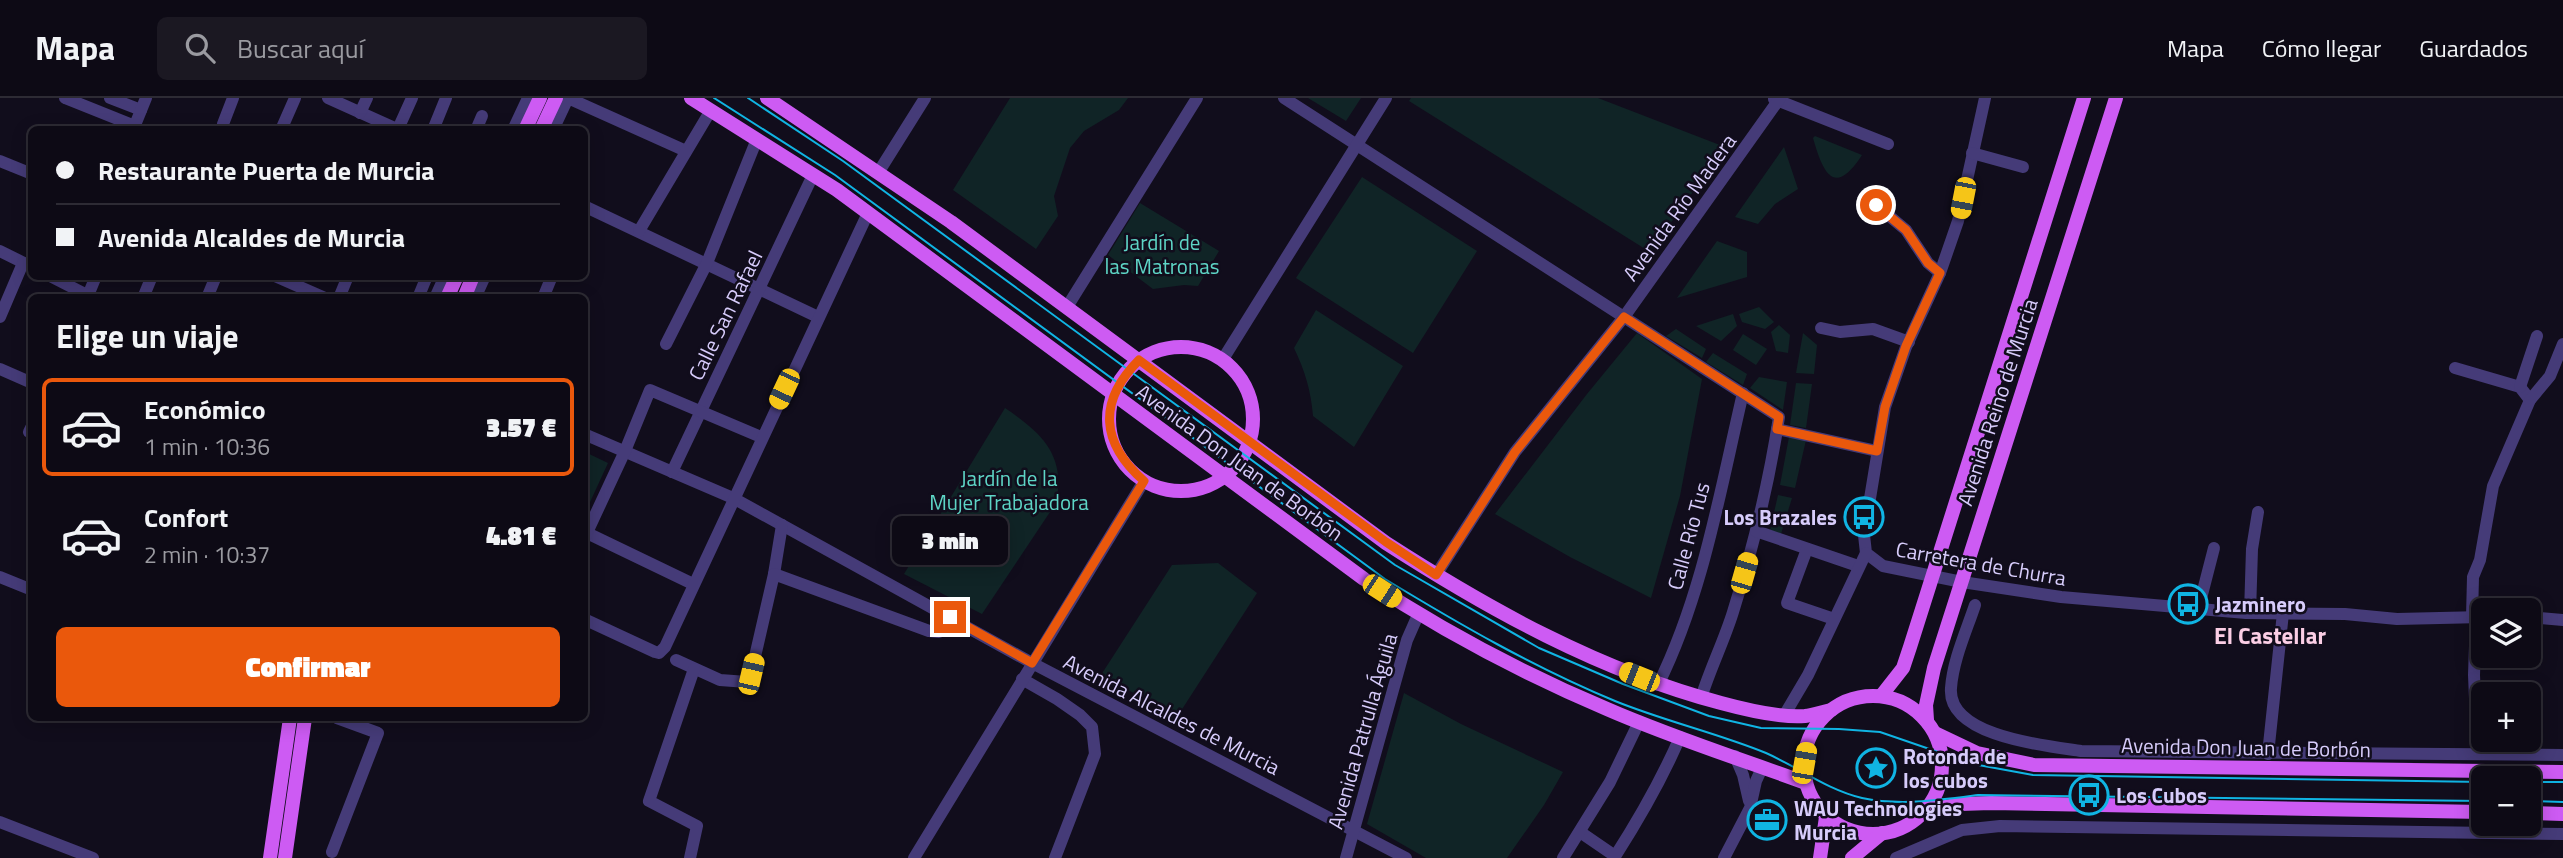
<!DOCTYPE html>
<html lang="es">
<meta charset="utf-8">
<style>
body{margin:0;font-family:"Titillium Web",sans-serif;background:#1b1822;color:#f1f3f6;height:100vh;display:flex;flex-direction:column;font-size:26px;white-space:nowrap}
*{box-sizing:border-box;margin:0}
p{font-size:23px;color:#9a9aa0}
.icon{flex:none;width:38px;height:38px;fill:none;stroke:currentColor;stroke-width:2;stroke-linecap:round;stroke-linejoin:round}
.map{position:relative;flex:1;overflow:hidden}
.panel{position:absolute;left:28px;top:196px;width:560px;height:427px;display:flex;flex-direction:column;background:#0d0a15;border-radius:10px;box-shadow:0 4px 18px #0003,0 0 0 2px #2d2b34}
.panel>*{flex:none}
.guide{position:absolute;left:28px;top:28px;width:560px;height:154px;border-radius:10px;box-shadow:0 4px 18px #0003,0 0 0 2px #2d2b34;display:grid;align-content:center;height:154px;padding:0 28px;background:#0d0a15}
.buttons{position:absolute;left:2471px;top:500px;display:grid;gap:14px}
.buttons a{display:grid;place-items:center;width:70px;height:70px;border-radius:10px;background:#0d0a15;box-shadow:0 4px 18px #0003,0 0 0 2px #2d2b34;font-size:35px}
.end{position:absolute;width:32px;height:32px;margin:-16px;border:9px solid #ea580c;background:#fff;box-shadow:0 0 0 4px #fff}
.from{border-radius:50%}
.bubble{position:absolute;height:49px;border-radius:10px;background:#0d0a15;box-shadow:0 4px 18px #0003,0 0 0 2px #2d2b34;font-size:23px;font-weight:800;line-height:49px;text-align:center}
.car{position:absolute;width:21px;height:42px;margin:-21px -10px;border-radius:9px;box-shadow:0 0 5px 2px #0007;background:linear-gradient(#f5c518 24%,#345 0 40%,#f5c518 0 76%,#345 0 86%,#f5c518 0)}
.guide b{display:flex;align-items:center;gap:24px;height:66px;font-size:26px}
.guide b+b{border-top:2px solid #2d2b34}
.guide i{width:18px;height:18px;background:#f1f3f6}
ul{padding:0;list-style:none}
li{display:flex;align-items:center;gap:21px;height:98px;margin:0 14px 10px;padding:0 14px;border:4px solid transparent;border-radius:10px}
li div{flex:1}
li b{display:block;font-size:26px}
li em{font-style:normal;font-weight:800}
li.on{border-color:#ea580c}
li>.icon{width:63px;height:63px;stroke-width:1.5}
h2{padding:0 28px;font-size:32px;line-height:84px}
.cta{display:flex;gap:14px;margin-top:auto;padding:14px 28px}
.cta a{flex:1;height:80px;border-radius:10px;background:#ea580c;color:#fff;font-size:28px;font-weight:800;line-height:80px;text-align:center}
header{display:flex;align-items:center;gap:42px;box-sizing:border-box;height:98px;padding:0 35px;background:#0d0a15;border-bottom:2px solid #2d2b34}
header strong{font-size:33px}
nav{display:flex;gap:38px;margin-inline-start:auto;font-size:24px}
.search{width:490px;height:63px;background:#1b1822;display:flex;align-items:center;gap:18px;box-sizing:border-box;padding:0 24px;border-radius:10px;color:#9a9aa0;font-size:26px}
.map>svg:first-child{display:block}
</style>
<header>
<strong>Mapa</strong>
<div class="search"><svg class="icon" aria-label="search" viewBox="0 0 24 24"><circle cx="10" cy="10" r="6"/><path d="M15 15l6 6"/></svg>Buscar aquí</div>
<nav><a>Mapa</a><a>Cómo llegar</a><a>Guardados</a></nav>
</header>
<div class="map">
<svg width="2563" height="760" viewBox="0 0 2563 760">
<rect width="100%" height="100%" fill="#110d1c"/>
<!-- green -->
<g fill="#102426">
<polygon points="1010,0 1128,0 1119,12 1084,33 1070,50 1054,98 1058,118 1036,151 953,92"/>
<polygon points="1308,0 1361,0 1346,23"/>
<polygon points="1411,0 1598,0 1725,49 1650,154 1409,3"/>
<path d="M1815,38L1862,57C1834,100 1823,75 1813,40Z"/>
<polygon points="1784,49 1798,91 1775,106 1758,126 1735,119"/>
<polygon points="1362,79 1477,153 1413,255 1296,180"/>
<polygon points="1140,105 1219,153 1198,188 1184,187 1153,191 1108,157"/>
<polygon points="1717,143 1747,154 1747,179 1677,200"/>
<polygon points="1759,209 1774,224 1765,231 1742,224 1739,216"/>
<path d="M1316,212L1403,268L1354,349L1313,318C1311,293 1305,273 1294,250Z"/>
<polygon points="1733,216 1737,228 1721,243 1696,228"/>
<polygon points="1779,227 1790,237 1788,255 1776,253 1771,234"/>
<polygon points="1676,231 1706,251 1702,260 1666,238"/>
<polygon points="1637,235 1702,281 1680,398 1651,500 1570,459 1495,416 1587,296"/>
<polygon points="1803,235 1817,247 1814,276 1796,275"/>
<polygon points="1743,236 1767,251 1756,267 1733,252"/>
<polygon points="1713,255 1747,276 1743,287 1706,264"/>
<polygon points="1759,279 1787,284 1783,312 1750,290"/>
<polygon points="1796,285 1812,286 1806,330 1790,327"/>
<path d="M1005,310C1042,335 1066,357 1056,405L982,516L904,476Z"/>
<polygon points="1789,339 1806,342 1795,390 1780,387"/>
<polygon points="585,354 608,365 585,415"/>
<polygon points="1778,397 1792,400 1781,436 1770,432"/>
<polygon points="1218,465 1257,495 1177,619 1101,577 1172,467"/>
<polygon points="1404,595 1461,626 1563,674 1544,707 1507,760 1426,760 1367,726"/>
</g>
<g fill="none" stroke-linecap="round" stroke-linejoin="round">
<!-- minor -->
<g stroke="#453b78" stroke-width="12">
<polyline points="65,0 135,28"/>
<polyline points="110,0 141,12"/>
<polyline points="328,0 399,32"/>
<path d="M1284,0L1779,319C1769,385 1753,450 1733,514C1724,543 1710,571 1701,600"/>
<polyline points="1985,0 1958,123 1940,175 1906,249 1885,309 1864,437 1866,455 1883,468 1962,484 2061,499 2246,515 2345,516 2397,521 2483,519"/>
<polyline points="1774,1 1888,46"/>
<polyline points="360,15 367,0"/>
<polyline points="223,26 233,0"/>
<polyline points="398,31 412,0"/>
<polyline points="133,32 146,0"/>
<polyline points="281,32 295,0"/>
<polyline points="433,32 446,0"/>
<polyline points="476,32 482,18"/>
<polyline points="513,32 528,0"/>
<polyline points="553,32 568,0 686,53"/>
<polyline points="1972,55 2023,69"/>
<polyline points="0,63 32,76"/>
<polyline points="878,75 925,0"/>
<polyline points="1876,107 1906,132 1928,165 1940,175"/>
<polyline points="584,108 818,219"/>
<polyline points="639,133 711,12"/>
<polyline points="0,153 32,169"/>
<polyline points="50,178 93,200"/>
<polyline points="275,178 325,200"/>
<polyline points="87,200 96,178"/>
<polyline points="143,200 152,178"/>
<polyline points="207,200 216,178"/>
<polyline points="339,200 348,178"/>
<polyline points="418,200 427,178"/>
<polyline points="435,200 445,178"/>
<polyline points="475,200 485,178"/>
<polyline points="543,200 552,178"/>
<polyline points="1067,209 1197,0"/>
<polyline points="0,219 23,165"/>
<polyline points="1821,230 1840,234 1873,231 1909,244"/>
<polyline points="666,246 707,165 757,41"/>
<polyline points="1223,261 1386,0"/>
<polyline points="2455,270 2520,289 2530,302"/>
<polyline points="0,271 32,285"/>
<polyline points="2520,289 2537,238"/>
<polyline points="1777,331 1877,353"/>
<polyline points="29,334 32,328"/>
<polyline points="584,336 733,400 1032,565 1406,760"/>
<polyline points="672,374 813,77"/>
<polyline points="1756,433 1858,468"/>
<polyline points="587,435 693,486"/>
<polyline points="584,441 625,353 650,292 761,339"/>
<polyline points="1807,451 1787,505 1834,521"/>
<polyline points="774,476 782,427"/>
<polyline points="1436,477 1515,354 1624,219 1780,0"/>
<polyline points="0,479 32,492"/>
<path d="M1975,507C1966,534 1953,562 1951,590C1947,639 2048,648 2081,653L2563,657"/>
<polyline points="2198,512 2214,450"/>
<polyline points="2250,515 2252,451 2258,414"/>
<polyline points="2472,519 2473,479 2480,462 2493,388 2530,302 2550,278 2563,246"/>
<polyline points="2476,519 2474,577 2476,624"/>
<polyline points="2529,519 2563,522"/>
<polyline points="584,521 655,554 659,555 665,549 868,115"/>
<polyline points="676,562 720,582 747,584 751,576 774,476 929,533 939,534 950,519"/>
<polyline points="1022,581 1057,601 1080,617 1092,629 1095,656 1055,760"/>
<path d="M1658,587C1703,496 1720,393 1743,295"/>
<polyline points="1785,616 1808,577 1866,455"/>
<polyline points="2268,656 2283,515"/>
<polyline points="1735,658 1743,677 1749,703"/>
<polyline points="0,724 93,760"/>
<polyline points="1580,734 1615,758"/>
<polyline points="332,754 378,635 337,620"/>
<polyline points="690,760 697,728 649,703 694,571"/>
<polyline points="914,760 1144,383"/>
<polyline points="1346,760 1407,542 1418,517"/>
<polyline points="1563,760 1610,684 1639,624"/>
<path d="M1614,760C1639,721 1662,681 1680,639"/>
<polyline points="1724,760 1750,710 1756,683 1762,670"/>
<polyline points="1896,760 1962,732 2000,728 2563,736"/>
</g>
<!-- major -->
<g stroke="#cd5bf3" stroke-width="14">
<path d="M691,0L837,92L1364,481C1441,532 1522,575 1607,611C1671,639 1740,661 1806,685"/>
<path d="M767,0L951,124L1386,445C1490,512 1600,573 1721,605C1743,611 1781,620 1805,618C1813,617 1822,614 1831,612"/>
<polyline points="525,32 540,0"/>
<polyline points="541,32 556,0"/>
<polyline points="447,200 457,178"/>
<polyline points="464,200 473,178"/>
<circle cx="1181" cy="321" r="72"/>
<polyline points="1881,598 1903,570 1910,549 2084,0"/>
<circle cx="1873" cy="667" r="69"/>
<polyline points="1927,622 1926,607 1934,570 2116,0"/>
<polyline points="1935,635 1977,655 2034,667 2563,674"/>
<polyline points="1924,713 1960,706 1991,705 2483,714"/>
<polyline points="2529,715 2563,716"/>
<polyline points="270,760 290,620"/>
<polyline points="285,760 305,620"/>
<polyline points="1820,760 1826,719"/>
<polyline points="1852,760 1882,735"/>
</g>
<!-- tram -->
<g stroke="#10b4e3" stroke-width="2">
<path d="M714,0L835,77L1385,481C1459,526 1535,570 1615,603C1664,623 1717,635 1766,655C1798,669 1827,692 1862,700C1900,708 1940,702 1978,697L2483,703"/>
<polyline points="748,0 843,63 1395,467 1539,550 1623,586 1709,618 1761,630 1839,631 1880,634 1973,666 2033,677 2483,684"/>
<polyline points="2529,684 2563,684"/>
<polyline points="2529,703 2563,704"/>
</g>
</g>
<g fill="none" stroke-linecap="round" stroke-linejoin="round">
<!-- route -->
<path stroke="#ea580c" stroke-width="9" d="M950,519L1032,565L1144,383C1101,345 1097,304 1139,262L1386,444L1436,477L1515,354L1624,219L1779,319L1777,331L1877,353L1885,309L1906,248L1940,175L1928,165L1906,132L1876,107"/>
</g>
<!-- icons -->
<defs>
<g id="bus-ring" transform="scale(2.0125)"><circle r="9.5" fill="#110d1c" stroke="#10b4e3" stroke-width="1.5"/><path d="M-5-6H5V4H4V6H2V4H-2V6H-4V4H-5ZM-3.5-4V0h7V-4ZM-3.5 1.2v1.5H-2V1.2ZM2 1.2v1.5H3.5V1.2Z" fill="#10b4e3"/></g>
<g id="sight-ring" transform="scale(2.0125)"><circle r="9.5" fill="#110d1c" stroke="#10b4e3" stroke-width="1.5"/><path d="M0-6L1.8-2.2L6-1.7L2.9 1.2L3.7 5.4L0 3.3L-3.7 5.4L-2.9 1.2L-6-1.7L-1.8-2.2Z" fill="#10b4e3"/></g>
<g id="office-ring" transform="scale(2.0125)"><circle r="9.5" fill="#110d1c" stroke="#10b4e3" stroke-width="1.5"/><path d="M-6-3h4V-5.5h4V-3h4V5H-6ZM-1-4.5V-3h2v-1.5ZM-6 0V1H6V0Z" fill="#10b4e3"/></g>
</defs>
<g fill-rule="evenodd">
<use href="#bus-ring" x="1864" y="419"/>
<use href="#bus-ring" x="2188" y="506"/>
<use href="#sight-ring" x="1876" y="670"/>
<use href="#bus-ring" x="2089" y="697"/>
<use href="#office-ring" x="1767" y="722"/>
</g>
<g text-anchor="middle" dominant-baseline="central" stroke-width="5" stroke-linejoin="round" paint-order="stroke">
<!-- street labels -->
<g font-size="21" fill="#d7ccfb" stroke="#110d1c">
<text transform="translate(1679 109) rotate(-54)">Avenida Río Madera</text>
<text transform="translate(725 217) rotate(-64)">Calle San Rafael</text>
<text transform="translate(1997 304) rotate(-72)">Avenida Reino de Murcia</text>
<text transform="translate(1240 364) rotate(36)">Avenida Don Juan de Borbón</text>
<text transform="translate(1688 438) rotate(-75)">Calle Río Tus</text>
<text transform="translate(1981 465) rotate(10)">Carretera de Churra</text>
<text transform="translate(1172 616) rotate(27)">Avenida Alcaldes de Murcia</text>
<text transform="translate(1362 633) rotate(-74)">Avenida Patrulla Águila</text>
<text transform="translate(2246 649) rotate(1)">Avenida Don Juan de Borbón</text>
</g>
<!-- park labels -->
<g font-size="21" fill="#5ed5c6" stroke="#110d1c">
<text x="1162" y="144">Jardín de<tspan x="1162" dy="24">las Matronas</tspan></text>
<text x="1009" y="380">Jardín de la<tspan x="1009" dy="24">Mujer Trabajadora</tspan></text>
</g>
<!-- poi labels -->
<g font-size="21" font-weight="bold" fill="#d7ccfb" stroke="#110d1c" text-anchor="start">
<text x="1837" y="419" text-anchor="end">Los Brazales</text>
<text x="2215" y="506">Jazminero</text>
<text x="1903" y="658">Rotonda de<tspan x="1903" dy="24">los cubos</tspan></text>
<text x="2116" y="697">Los Cubos</text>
<text x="1794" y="710">WAU Technologies<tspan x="1794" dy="24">Murcia</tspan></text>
</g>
<!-- neighbourhood labels -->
<g font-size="23" font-weight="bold" fill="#fbcee5" stroke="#110d1c">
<text x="2270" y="537">El Castellar</text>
</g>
</g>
</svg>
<div class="buttons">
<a><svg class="icon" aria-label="layers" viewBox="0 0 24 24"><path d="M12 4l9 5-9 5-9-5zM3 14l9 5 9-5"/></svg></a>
<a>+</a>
<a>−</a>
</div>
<i class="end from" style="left:1876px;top:107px"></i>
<i class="end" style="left:950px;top:519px"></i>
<div class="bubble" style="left:892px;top:418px;width:116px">3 min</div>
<i class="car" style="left:1963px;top:100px;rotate:191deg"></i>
<i class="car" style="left:784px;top:291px;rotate:205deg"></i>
<i class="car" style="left:1744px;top:475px;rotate:16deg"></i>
<i class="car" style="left:1382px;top:493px;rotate:123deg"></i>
<i class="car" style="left:751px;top:576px;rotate:13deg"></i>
<i class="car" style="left:1639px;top:579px;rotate:292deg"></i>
<i class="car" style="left:1804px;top:665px;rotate:10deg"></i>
<div class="guide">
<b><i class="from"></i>Restaurante Puerta de Murcia</b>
<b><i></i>Avenida Alcaldes de Murcia</b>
</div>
<section class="panel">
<h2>Elige un viaje</h2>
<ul>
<li class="on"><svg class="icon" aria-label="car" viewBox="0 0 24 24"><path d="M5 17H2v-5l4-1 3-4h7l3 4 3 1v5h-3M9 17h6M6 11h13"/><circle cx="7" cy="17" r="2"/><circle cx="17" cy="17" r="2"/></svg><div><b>Económico</b><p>1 min · 10:36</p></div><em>3.57 €</em></li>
<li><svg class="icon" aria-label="car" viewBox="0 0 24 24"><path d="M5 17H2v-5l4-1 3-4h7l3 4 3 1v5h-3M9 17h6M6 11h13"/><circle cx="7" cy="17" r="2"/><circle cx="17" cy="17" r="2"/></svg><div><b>Confort</b><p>2 min · 10:37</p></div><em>4.81 €</em></li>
</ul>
<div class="cta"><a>Confirmar</a></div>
</section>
</div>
